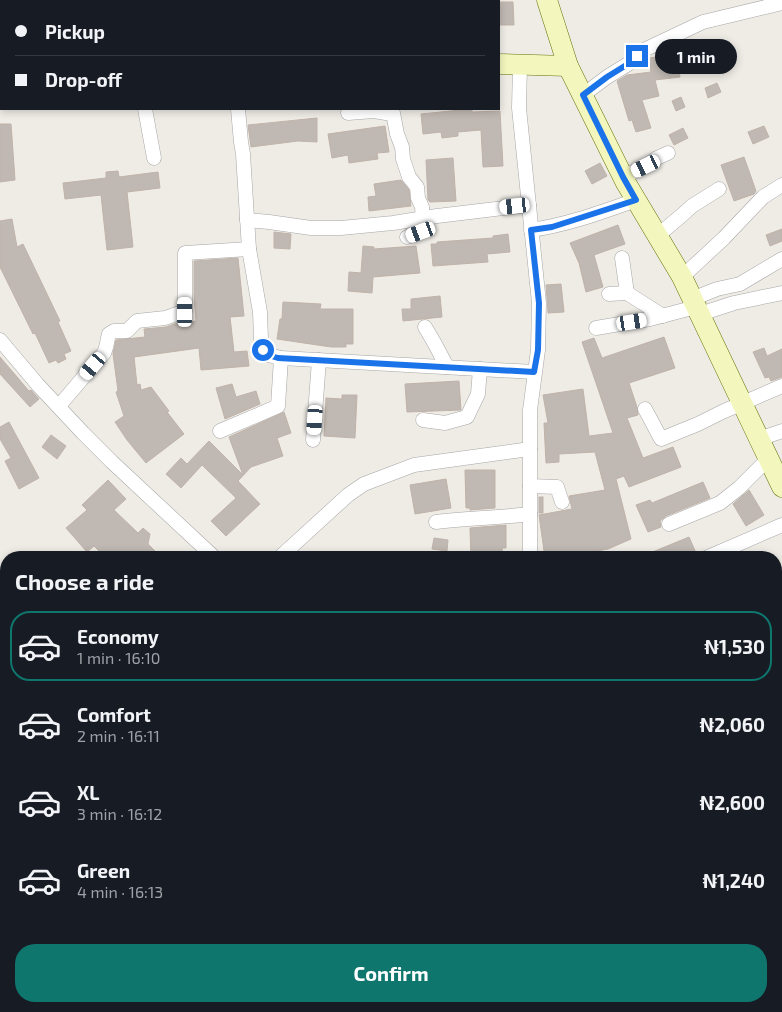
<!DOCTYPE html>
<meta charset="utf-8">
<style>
body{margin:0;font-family:"Exo 2",sans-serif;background:#242831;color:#f1f3f6;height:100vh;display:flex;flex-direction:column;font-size:19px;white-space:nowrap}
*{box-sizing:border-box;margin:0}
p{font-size:16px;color:#9ea1a6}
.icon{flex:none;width:28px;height:28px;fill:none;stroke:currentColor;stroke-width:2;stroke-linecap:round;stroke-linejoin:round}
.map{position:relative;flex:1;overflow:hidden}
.sheet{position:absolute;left:0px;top:551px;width:782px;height:461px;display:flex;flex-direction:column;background:#171b24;border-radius:20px 20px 0 0;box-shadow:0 2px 8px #0003}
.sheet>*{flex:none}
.guide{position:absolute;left:0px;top:0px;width:500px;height:110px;box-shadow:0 2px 8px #0003;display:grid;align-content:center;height:110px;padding:0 15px;background:#171b24}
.end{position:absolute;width:22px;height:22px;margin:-11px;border:6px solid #1a73e8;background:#fff;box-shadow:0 0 0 2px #fff}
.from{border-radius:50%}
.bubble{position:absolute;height:35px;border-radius:18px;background:#171b24;box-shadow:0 2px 8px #0003;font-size:16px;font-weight:700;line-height:35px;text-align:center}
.car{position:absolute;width:15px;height:30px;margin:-15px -8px;border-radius:6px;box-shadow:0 0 4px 1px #0007;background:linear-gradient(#fff 24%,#345 0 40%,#fff 0 76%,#345 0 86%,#fff 0)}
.guide b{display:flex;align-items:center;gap:18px;height:48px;font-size:19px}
.guide b+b{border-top:1px solid #363941}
.guide i{width:12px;height:12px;background:#f1f3f6}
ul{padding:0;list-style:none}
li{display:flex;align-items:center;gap:15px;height:70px;margin:0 10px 8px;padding:0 5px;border:2px solid transparent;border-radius:20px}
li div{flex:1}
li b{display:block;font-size:19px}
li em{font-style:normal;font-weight:700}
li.selected{border-color:#0f766e}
li>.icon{width:45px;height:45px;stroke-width:1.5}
h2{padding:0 15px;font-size:22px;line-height:60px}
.button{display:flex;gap:10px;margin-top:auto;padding:10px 15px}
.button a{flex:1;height:58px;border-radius:20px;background:#0f766e;color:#fff;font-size:20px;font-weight:700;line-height:58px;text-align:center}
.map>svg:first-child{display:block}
</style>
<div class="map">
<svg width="782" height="1012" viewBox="0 0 782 1012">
<rect width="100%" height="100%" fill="#efece6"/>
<!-- building -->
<g fill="#c0b8b2" stroke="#c0b3a9">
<polygon points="499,2 513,2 514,25 499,25"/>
<polygon points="677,55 680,77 655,80 659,96 642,100 651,128 636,132 632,120 629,121 617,81 627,75 651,72 649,58"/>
<polygon points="717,83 721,92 708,98 705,88"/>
<polygon points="681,97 685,107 676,111 672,101"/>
<polygon points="470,109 472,109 472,112 500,111 503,166 483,167 481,130 458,132 458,136 442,138 441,132 423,134 421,114"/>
<polygon points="317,118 317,142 298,141 251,147 248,125"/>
<polygon points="0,124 11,124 15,180 0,182"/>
<polygon points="385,126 389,152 377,153 378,159 349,163 348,155 332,158 328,134"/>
<polygon points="764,126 769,137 753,144 748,132"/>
<polygon points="683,128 688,138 674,145 669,135"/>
<polygon points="744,157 756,191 754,194 734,201 721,165"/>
<polygon points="453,158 456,201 430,202 428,200 426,160"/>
<polygon points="600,163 607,176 592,184 585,171"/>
<polygon points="118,171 119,177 158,172 160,188 127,192 133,247 107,250 101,195 65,199 63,183 106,178 106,172"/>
<polygon points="401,180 409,190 411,206 369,211 368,197 376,196 374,184"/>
<polygon points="12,219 17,247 23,244 60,321 58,322 71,351 64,354 66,359 58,363 56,360 49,363 35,333 33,334 0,267 0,221"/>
<polygon points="618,225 625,244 594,255 603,287 586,292 579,263 570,243"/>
<polygon points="782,229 782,241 770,246 766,235"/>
<polygon points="274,232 291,234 290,249 274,248"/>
<polygon points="508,234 510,252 487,254 488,262 433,266 431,244 437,244 437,242 493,238 493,236"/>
<polygon points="363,246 374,247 374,249 416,246 420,273 373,277 372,293 348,291 349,272 361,273"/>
<polygon points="238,258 244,316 230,317 234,352 247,351 249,366 201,370 199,348 134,357 137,385 140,384 141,390 151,387 169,411 167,412 184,434 146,463 127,440 115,422 124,416 116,392 118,391 113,354 116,340 145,337 144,329 166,327 174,324 196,321 194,296 194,261"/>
<polygon points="561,284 564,312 548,313 546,285"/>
<polygon points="440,296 442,317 403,321 402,309 411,309 411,299"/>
<polygon points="283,302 321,304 320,309 353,309 353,344 346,344 346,347 331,347 277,339 280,319 282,319"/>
<polygon points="664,337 675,368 629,383 637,407 638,415 627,418 643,458 673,447 681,467 629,487 624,476 616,479 631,539 608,549 558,558 545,558 539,515 572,509 569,496 605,490 595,452 559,454 559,462 546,463 544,423 548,423 543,395 583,389 589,436 613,433 582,342 594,338 602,358"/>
<polygon points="764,348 767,356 782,349 782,377 771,381 769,377 765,378 753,352"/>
<polygon points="0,357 29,391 31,390 39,399 30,407 0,374"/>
<polygon points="459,381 461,410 407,412 405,384"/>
<polygon points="232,384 236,397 256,391 260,404 225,419 216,388"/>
<polygon points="342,395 357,395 355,438 324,436 326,398 342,399"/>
<polygon points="284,412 291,433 277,438 283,456 251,467 238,481 260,504 226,536 211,521 236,498 202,465 181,488 166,474 181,458 187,464 209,441 243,475 229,437"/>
<polygon points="9,422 39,478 19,489 5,461 11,458 0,439 0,427"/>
<polygon points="51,435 66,446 57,459 42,447"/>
<polygon points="465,470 495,470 495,508 470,510 470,508 466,508"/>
<polygon points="446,479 451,508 415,514 410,485"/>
<polygon points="108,480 126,499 114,510 138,533 143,528 150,534 148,544 155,551 148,558 106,558 94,546 87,552 66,528 87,510 82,505"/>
<polygon points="703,482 710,498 666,516 660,521 661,527 648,532 636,505 650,500 652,503"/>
<polygon points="749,490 764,515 746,526 733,504"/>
<rect x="539" y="497" width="4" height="16"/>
<polygon points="506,525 506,548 502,548 503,558 471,558 470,528"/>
<polygon points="689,537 696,553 684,558 638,558"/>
<polygon points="434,538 448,540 447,551 432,549"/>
</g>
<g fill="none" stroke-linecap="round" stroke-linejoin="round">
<!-- street casing -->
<g stroke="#a6a6a6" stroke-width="15">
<g id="street">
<polyline points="161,1 161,0"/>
<polyline points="520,65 519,108 539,303 538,350 530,410 530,558"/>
<polyline points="583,95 607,77 628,64 646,49 703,22 782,3"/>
<polyline points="145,109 154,158"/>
<polyline points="238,109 241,142 243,154 249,249 260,312 261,339 263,350 268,355 281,358 534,372"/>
<polyline points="348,113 374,111 386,113 393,113 397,134 402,147 403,159 409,177 417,187 418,198 422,207 423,218 421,232 407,237"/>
<polyline points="623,177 646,166 657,158 668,153"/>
<polyline points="247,220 269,222 311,228 341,228 393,223 437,216 529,205"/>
<path d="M531,230C567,225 602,212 636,200"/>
<polyline points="657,236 681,216 692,206 719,189"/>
<polyline points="622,258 627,293 663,316"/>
<polyline points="682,277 724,238 763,197 782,185"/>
<polyline points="609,294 627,293"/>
<polyline points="692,299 717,289 740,284 782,259"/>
<polyline points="700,314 734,303 782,293"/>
<polyline points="425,327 435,344 447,367"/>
<polyline points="596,328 650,319 696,307"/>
<polyline points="0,340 38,385 83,433 112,462 215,558"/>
<path d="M59,406L104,353C107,347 107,341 109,334L114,331H127L137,321L165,318L185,311V253L249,249"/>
<polyline points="645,409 661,439 698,424 722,412 782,386"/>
<polyline points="423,420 445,423 467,417 478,394 480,369"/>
<polyline points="220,431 260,414 278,406 281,358"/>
<polyline points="759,439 782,431"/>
<polyline points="313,440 319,360"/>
<polyline points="530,486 557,487 562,502"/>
<path d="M436,522C467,518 499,518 530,514"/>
<polyline points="669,524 720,503 739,488 768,459"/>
<polyline points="279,558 348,495 364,484 414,465 530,449"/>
<polyline points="706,558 782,525"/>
<polyline points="0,582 6,615"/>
<polyline points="0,685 6,684"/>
<polyline points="359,1006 361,1012"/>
<polyline points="607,1006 609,1012"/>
<polyline points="4,1012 6,990"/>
<polyline points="561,1012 573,1006"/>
<polyline points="635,1012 669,1006"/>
</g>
</g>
<!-- secondary casing -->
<g stroke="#66720a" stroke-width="21">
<g id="secondary">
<polyline points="547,0 568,66 626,183 682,277 782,487"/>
<polyline points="499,64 568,66"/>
<polyline points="0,97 1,96"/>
</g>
</g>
<!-- street -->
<use href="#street" stroke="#fff" stroke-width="14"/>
<!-- secondary -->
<use href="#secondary" stroke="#f3f7bd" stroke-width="20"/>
</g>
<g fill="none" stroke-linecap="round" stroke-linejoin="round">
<!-- route -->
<polyline stroke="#1a73e8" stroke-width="6" points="263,350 268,355 278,358 534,372 538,350 539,303 531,230 552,227 636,200 623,177 583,95 607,77 628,64 637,56"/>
</g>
</svg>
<i class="end from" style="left:263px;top:350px"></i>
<i class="end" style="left:637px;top:56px"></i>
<div class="bubble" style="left:655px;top:39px;width:82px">1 min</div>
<i class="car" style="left:646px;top:166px;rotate:244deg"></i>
<i class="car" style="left:515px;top:206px;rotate:264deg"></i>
<i class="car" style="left:421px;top:232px;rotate:250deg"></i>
<i class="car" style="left:185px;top:312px;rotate:0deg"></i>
<i class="car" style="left:632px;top:322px;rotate:81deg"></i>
<i class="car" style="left:93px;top:366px;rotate:220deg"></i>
<i class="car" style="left:315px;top:420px;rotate:184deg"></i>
<div class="guide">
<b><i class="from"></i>Pickup</b>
<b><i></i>Drop-off</b>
</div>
<section class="sheet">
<h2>Choose a ride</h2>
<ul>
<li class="selected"><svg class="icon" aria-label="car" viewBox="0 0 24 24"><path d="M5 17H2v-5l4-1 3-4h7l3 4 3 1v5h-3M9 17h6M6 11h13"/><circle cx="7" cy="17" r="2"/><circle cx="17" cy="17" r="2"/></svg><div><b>Economy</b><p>1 min · 16:10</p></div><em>₦1,530</em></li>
<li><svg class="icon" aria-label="car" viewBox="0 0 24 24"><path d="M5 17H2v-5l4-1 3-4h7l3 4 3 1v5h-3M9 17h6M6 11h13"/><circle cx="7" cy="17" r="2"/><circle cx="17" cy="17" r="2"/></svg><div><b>Comfort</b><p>2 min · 16:11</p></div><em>₦2,060</em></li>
<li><svg class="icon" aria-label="car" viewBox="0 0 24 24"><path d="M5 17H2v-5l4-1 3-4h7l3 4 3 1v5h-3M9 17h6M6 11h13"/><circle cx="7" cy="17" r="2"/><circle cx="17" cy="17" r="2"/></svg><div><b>XL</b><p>3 min · 16:12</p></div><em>₦2,600</em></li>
<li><svg class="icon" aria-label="car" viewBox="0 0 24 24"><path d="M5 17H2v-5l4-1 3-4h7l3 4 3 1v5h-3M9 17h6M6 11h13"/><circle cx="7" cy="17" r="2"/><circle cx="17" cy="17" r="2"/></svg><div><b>Green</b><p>4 min · 16:13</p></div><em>₦1,240</em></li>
</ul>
<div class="button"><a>Confirm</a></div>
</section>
</div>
